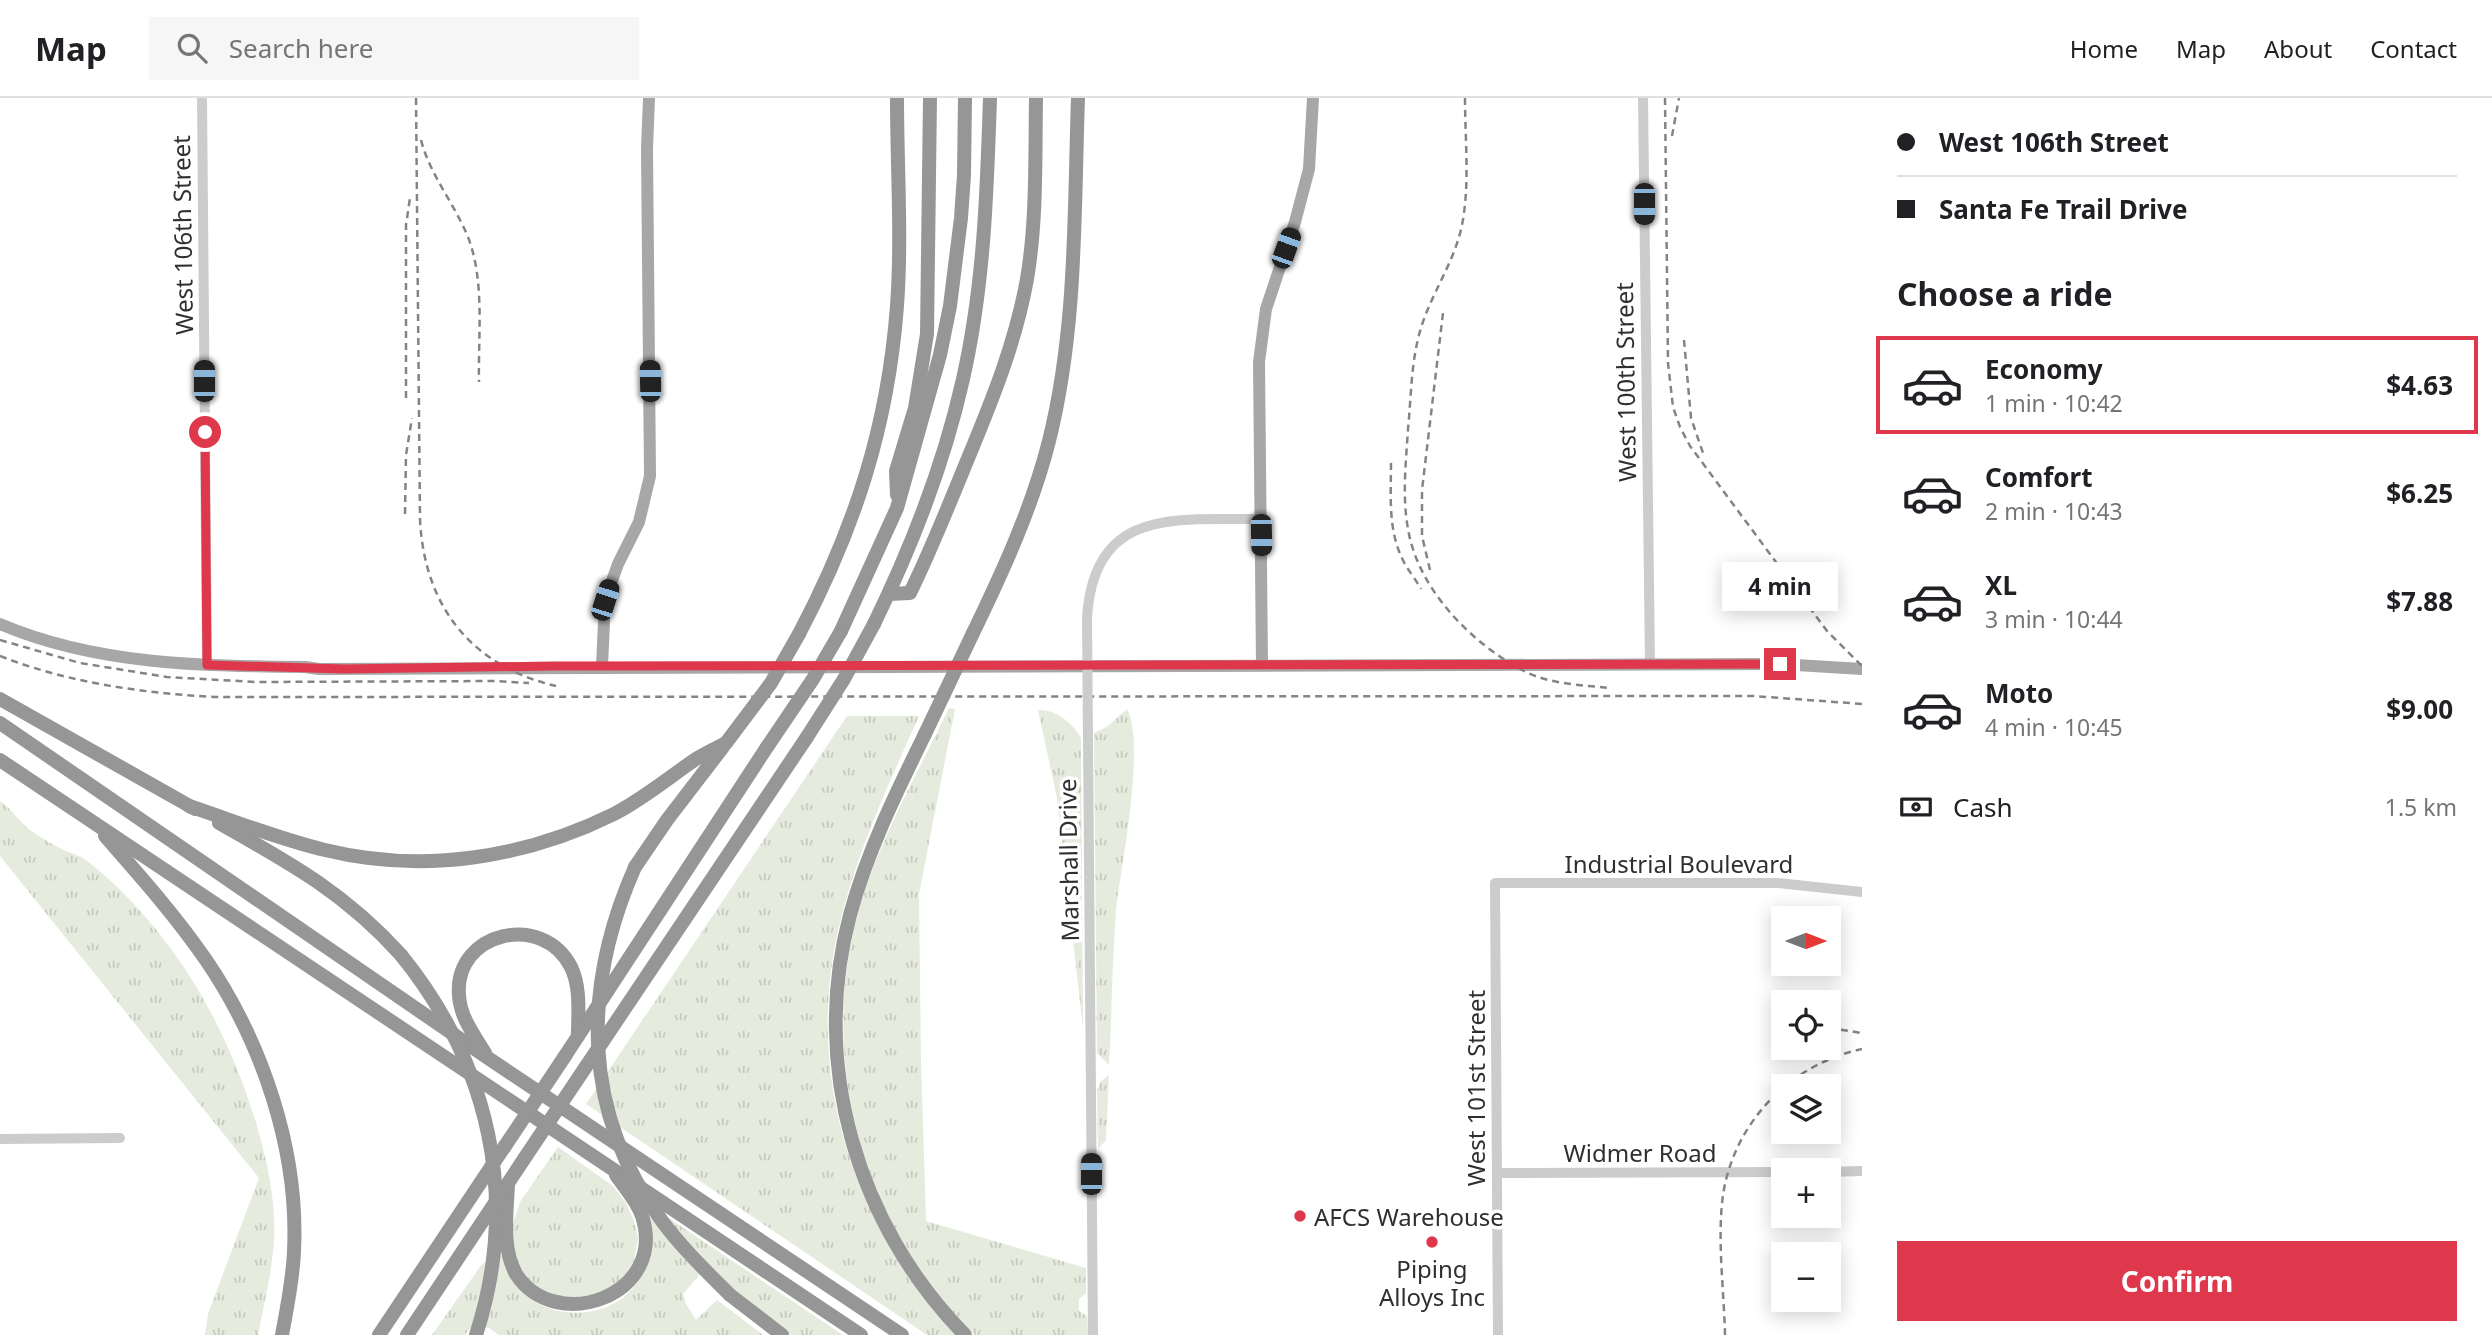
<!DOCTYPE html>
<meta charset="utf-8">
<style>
body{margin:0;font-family:"Noto Sans",sans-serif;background:#f6f6f6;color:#202124;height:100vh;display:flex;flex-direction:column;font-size:26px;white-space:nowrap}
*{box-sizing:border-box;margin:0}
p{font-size:23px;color:#757577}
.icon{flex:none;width:38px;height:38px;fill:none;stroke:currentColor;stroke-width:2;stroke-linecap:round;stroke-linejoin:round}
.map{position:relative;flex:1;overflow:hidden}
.side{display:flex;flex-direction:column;background:#fff;width:630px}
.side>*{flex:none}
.guide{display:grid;align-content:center;height:154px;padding:0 35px;background:#fff}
.needle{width:46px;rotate:90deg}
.buttons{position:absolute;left:1771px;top:808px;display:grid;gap:14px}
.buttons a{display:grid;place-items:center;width:70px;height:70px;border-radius:0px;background:#fff;box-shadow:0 4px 18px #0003;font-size:35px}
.end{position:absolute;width:32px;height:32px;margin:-16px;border:9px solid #df384c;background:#fff;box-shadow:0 0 0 4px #fff}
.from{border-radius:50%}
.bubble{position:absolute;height:49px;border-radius:0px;background:#fff;box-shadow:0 4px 18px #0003;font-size:23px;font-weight:700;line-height:49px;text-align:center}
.car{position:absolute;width:21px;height:42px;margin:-21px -10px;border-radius:9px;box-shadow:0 0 5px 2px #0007;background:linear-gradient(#222 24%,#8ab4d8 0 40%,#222 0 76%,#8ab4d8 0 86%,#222 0)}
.guide b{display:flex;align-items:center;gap:24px;height:66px;font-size:26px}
.guide b+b{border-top:2px solid #e0e0e0}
.guide i{width:18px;height:18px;background:#202124}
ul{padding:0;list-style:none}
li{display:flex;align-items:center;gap:21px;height:98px;margin:0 14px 10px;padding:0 21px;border:4px solid transparent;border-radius:0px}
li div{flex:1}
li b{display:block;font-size:26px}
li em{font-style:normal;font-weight:700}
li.active{border-color:#df384c}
li>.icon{width:63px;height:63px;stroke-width:1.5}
h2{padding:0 35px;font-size:32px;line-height:84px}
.pay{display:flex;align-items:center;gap:18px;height:77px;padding:0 35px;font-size:26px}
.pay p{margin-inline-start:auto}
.cta{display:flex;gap:14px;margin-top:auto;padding:14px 35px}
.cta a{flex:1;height:80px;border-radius:0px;background:#df384c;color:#fff;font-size:28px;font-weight:700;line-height:80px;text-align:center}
header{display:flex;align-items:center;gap:42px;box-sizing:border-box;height:98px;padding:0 35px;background:#fff;border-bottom:2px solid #e0e0e0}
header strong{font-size:33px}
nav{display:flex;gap:38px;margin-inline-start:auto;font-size:24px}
.search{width:490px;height:63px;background:#f6f6f6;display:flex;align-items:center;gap:18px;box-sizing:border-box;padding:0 24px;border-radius:0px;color:#757577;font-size:26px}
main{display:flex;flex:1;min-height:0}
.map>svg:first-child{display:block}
</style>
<header>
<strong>Map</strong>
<div class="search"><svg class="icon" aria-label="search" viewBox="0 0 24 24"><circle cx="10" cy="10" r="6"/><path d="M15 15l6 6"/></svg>Search here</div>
<nav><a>Home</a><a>Map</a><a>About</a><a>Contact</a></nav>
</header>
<main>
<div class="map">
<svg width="1862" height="1237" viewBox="0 0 1862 1237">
<defs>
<pattern id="grass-tufts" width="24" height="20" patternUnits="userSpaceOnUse" patternTransform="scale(1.75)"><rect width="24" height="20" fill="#e5ebdd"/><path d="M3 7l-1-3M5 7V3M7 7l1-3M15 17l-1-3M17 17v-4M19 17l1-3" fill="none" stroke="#c5cabe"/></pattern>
</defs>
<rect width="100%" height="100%" fill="#fff"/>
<!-- grass -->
<g fill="url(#grass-tufts)">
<path d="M949,610L955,611L919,796L921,964L926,1123L1086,1170V1195L1079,1201V1213L1087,1218L1088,1237H975C964,1226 952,1215 942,1203C933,1192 926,1179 918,1168C845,1060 823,923 863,798C884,733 919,672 949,610Z"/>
<path d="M1127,611C1146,647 1121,768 1116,812C1112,864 1112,916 1109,967L1097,955L1094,635L1108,628Z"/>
<path d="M1038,612C1055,611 1073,625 1081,640L1083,930L1057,700Z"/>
<path d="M847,618H919C885,694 849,771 834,853C809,994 859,1135 957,1237H927L586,1006Z"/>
<path d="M0,703C12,711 19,724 30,732C40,739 51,746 62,751C70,755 79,757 86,762C172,830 228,928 258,1032C268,1067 276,1105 274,1142C272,1174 264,1206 258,1237H205L208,1216L259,1080L0,758Z"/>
<polygon points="1109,977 1106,1042 1098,1051 1097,992 1101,983"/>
<polygon points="558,1049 613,1088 626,1105 634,1123 638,1140 633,1168 624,1183 589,1203 539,1194 519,1172 511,1144 512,1129 520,1104"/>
<path d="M647,1112L664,1117L843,1237H791L766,1219L707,1168L683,1196L685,1204L696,1222L717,1202L763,1237H499L489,1230L472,1228L465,1237H432L482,1166L502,1157C508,1174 517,1192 532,1202C568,1226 628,1216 643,1172C649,1157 646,1128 647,1112Z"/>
</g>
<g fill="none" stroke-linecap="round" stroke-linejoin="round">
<!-- minor -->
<g stroke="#ccc" stroke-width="10">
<polyline points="202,0 207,567"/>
<polyline points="1643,0 1650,567"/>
<path d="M1087,520C1094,408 1177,422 1260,421"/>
<polyline points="1088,643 1093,1237"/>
<polyline points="0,1041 120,1040"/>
<polyline points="1829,1074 1862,1073"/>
<polyline points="1497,1075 1783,1074"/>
<polyline points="1498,1237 1495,785 1778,785 1862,794"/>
</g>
<!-- major -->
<g stroke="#a7a7a7" stroke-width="12">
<path d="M0,526C96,567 202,568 305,569L319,571L1780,566L1862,571"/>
<polyline points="1262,567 1259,264 1266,211 1295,124 1309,71 1313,0"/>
<polyline points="602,568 605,502 618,466 639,424 650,378 647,51 649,0"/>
</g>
<!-- highway -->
<g stroke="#969696" stroke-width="14">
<polyline points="897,397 896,373 915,310 927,236 930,0"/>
<path d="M889,496L910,495C932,450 950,404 969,358C993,300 1016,243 1027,181C1037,122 1035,60 1036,0"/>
<path d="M874,526C912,448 944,366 963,281C984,188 987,94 990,0"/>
<polyline points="841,533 897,410 940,257 950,208 961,120 964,77 965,0"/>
<path d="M973,535C1003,473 1032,410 1049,343C1077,231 1074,115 1078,0"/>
<path d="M799,536C855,430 888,328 897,208C902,139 897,69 897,0"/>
<polyline points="0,601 195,711"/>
<polyline points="0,625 488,960 902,1237"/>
<path d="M925,636C896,695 867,754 850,817C810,967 857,1127 965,1237"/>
<polyline points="0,662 861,1237"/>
<path d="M189,708C234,723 279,741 325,752C423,776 525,760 614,716C643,701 667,681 693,663C703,656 715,651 726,645"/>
<path d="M219,725C290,765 345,795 401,857"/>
<path d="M105,738C140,778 175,817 206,862C262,944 299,1052 294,1153C293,1181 287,1210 282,1237"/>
<polyline points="635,769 667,722 723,649"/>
<path d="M485,955C474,937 460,919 459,897C454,834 543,813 571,869C581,889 578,916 578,938"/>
<polyline points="565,958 767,649"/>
<polyline points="585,970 807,639"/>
<path d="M508,1086C507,1115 501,1149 516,1176C555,1237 668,1198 642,1118C637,1103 625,1090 616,1077"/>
<polyline points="730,1197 782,1237"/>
<polyline points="379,1237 505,1048"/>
<polyline points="407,1237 524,1061"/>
</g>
<!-- rail -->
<g stroke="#848484" stroke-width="2.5" stroke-dasharray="7 5" stroke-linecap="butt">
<path d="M416,0L420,421C424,508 471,568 556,588"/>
<path d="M1465,0C1465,42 1470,86 1462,127C1454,167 1427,201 1418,241C1411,270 1411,301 1408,331C1406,364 1402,398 1408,431C1418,492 1473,547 1526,574C1550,586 1582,587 1609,590"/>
<polyline points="1665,0 1668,265 1673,309 1680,329 1690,348 1827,533 1862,568"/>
<polyline points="1672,38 1679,0"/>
<path d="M421,42C430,77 454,105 468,139C485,183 478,237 479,284"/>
<polyline points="1684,242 1691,320 1703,355"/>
<polyline points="406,300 406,127 410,100"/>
<path d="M1391,365C1391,396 1388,429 1401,458C1406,470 1415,480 1421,491"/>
<polyline points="405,416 406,357 412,320"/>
<polyline points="1430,472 1422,438 1422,392 1443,215"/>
<polyline points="0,542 80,565 167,579 256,584 495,583 529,585"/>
<path d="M0,558C69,585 142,595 215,599L1754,598L1862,606"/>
<polyline points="1829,930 1862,935"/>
<path d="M1725,1237C1724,1192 1717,1141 1723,1097C1734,1024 1791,966 1862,951"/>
</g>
<!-- minor-bridge -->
<polyline stroke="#ccc" stroke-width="10" points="1087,520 1088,643"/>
<!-- highway-bridge -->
<g stroke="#969696" stroke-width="14">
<polyline points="925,636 973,535"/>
<polyline points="807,639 844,581 874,526"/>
<polyline points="726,645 771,585 799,536"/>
<polyline points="767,649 813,581 841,533"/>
<path d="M635,769C582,889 581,1014 662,1123C682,1150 706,1173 730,1197"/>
<path d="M401,857C490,967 520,1101 476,1237"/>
<polyline points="505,1048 565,958"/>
<polyline points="524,1061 585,970"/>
</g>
</g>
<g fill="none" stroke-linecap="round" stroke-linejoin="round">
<!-- route -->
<polyline stroke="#df384c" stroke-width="9" points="205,334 207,567 344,571 553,568 1780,566"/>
</g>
<!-- markers -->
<g fill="#df384c" stroke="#fff" stroke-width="2.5">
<circle cx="1300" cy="1118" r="7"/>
<circle cx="1432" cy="1144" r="7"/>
</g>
<g text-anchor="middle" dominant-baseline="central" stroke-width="7" stroke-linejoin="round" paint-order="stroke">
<!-- street labels -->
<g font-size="24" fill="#2f2f2f" stroke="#fff">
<text transform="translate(182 137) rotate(-91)">West 106th Street</text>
<text transform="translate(1625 284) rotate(-91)">West 100th Street</text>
<text transform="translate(1068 762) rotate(-91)">Marshall Drive</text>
<text x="1679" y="765">Industrial Boulevard</text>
<text transform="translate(1475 990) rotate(-90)">West 101st Street</text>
<text x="1640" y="1054">Widmer Road</text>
</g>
<!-- poi labels -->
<g font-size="24" fill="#2f2f2f" stroke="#fff" text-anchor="start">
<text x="1314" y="1118">AFCS Warehouse</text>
<text x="1432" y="1170" text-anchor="middle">Piping<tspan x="1432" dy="28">Alloys Inc</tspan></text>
</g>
</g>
</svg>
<div class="buttons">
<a><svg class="needle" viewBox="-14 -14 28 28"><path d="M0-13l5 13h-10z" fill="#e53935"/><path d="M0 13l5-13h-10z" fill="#757577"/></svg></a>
<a><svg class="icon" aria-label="locate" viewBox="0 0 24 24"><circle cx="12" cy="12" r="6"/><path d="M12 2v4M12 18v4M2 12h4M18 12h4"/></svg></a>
<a><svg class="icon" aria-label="layers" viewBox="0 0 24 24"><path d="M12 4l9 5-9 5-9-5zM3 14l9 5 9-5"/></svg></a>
<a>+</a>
<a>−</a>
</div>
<i class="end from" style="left:205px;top:334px"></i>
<i class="end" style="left:1780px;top:566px"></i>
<div class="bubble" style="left:1722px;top:464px;width:116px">4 min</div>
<i class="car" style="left:1644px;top:106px;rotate:180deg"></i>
<i class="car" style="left:1286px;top:150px;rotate:20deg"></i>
<i class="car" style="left:204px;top:283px;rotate:0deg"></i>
<i class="car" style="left:650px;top:283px;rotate:359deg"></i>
<i class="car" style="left:1261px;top:437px;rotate:179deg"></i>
<i class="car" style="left:605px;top:502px;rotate:18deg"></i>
<i class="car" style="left:1091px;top:1076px;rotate:0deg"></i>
</div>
<section class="side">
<div class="guide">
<b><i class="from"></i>West 106th Street</b>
<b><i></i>Santa Fe Trail Drive</b>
</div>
<h2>Choose a ride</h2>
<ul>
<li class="active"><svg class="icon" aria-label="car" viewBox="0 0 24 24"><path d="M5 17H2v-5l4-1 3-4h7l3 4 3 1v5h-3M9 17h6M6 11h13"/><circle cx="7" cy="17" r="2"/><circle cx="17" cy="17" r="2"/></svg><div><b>Economy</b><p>1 min · 10:42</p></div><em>$4.63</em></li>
<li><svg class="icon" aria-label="car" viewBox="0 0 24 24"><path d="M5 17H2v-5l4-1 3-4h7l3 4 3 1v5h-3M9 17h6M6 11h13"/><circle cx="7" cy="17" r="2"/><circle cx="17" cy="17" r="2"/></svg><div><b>Comfort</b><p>2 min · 10:43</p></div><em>$6.25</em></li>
<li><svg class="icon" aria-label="car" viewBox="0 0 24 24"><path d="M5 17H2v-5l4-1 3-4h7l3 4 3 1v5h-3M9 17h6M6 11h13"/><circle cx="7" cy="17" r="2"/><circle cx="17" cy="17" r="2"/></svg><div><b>XL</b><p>3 min · 10:44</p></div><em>$7.88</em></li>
<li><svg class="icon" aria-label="car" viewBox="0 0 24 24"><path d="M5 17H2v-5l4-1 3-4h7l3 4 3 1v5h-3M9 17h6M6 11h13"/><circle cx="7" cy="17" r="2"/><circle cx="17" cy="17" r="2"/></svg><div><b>Moto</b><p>4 min · 10:45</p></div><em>$9.00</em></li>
</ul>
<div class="pay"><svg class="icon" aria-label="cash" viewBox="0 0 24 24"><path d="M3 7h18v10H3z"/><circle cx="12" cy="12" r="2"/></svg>Cash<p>1.5 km</p></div>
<div class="cta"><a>Confirm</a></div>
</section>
</main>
